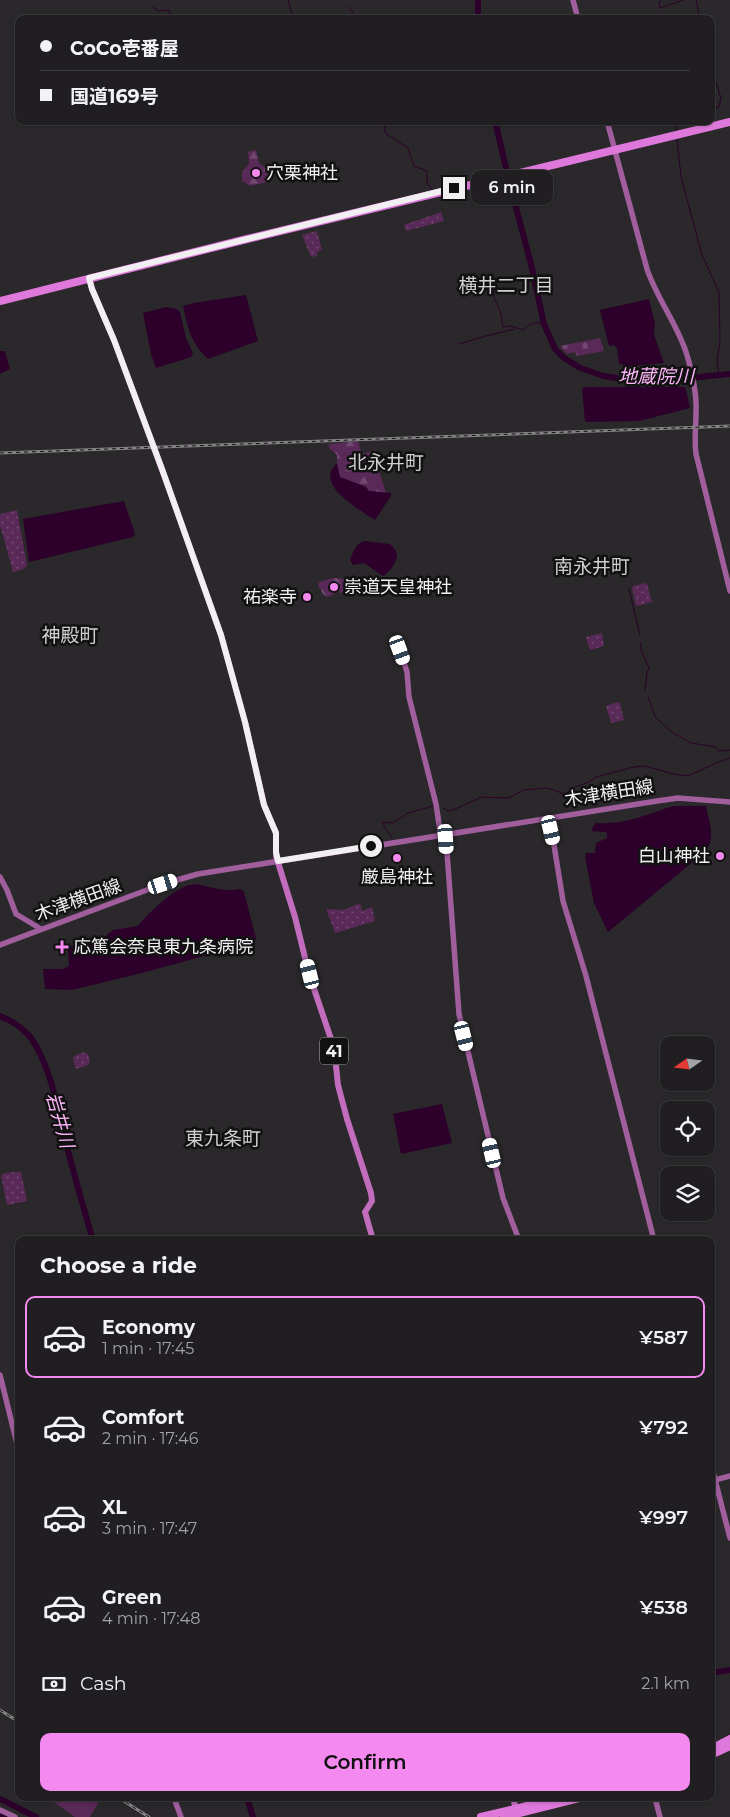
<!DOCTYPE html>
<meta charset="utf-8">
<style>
body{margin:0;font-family:Montserrat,"Noto Sans JP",sans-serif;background:#282729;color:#f1f3f6;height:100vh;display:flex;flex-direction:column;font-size:19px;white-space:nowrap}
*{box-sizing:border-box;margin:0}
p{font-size:16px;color:#a2a2a5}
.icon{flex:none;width:28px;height:28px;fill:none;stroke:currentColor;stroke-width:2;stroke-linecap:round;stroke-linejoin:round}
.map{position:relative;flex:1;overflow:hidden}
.side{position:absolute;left:15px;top:1236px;width:700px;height:565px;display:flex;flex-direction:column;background:#201e20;border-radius:10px;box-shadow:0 1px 4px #0004,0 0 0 1px #3d3c3e}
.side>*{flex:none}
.hud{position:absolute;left:15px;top:15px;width:700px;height:110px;border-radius:10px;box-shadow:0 1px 4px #0004,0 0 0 1px #3d3c3e;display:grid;align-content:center;height:110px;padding:0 25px;background:#201e20}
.needle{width:32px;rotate:256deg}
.tools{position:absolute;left:660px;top:1036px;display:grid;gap:10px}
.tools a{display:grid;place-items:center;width:55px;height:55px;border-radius:10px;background:#201e20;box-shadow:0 1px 4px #0004,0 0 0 1px #3d3c3e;font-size:25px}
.end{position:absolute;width:22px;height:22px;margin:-11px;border:6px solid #f1eff1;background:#111;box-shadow:0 0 0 2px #111}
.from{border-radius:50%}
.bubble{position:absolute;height:35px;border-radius:10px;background:#201e20;box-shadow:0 1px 4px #0004,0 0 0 1px #3d3c3e;font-size:16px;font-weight:600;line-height:35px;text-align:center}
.car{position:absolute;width:15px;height:30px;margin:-15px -8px;border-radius:6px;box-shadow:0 0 4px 1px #0007;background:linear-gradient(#fff 24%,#345 0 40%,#fff 0 76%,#345 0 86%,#fff 0)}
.hud b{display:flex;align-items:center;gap:18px;height:48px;font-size:19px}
.hud b+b{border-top:1px solid #3d3c3e}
.hud i{width:12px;height:12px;background:#f1f3f6}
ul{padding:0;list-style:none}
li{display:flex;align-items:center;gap:15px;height:82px;margin:0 10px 8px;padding:0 15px;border:2px solid transparent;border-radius:10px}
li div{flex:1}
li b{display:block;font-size:19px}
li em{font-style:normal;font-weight:600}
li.current{border-color:#f489f0}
li>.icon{width:45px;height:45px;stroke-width:1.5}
h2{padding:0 25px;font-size:22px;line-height:60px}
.pay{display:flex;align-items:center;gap:12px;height:55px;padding:0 25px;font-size:19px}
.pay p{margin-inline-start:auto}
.cta{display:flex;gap:10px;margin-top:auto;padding:10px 25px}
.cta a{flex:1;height:58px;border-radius:10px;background:#f489f0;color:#111;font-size:20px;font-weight:600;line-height:58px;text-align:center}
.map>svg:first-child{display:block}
</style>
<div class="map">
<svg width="730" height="1817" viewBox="0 0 730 1817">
<defs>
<pattern id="forest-firs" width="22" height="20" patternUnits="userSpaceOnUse" patternTransform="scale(1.25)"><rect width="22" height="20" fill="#592958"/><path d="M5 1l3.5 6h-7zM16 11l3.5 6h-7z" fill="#714870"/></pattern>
<pattern id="cemetery-stones" width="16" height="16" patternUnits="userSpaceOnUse" patternTransform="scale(1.25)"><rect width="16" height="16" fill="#592958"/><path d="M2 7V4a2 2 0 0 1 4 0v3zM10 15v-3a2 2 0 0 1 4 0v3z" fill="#714870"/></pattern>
<pattern id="park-dots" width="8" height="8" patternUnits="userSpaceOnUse" patternTransform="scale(1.25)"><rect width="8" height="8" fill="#592958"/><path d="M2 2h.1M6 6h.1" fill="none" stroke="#714870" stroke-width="1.8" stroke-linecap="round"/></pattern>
</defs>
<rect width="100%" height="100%" fill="#2a282a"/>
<!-- forest -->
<g fill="url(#forest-firs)">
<polygon points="256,150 259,163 270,171 268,182 250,186 242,181 242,172 249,164 248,152"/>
<polygon points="358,441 362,454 375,450 376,462 386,493 369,491 366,487 340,477 337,463 337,455 329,448 329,444"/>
<polygon points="333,578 346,579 349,592 339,593 339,588 335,585 328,588 329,592 334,590 334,594 328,597 323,594 318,585 319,582"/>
</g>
<!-- cemetery -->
<polygon fill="url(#cemetery-stones)" points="600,338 604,351 577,356 575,352 567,354 560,346"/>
<!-- park -->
<g fill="url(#park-dots)">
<polygon points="441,212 444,221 406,231 404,225"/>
<polygon points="317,231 322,250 317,252 317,256 311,257 302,235"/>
<polygon points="17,510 27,565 24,569 13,572 0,525 0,514"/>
<polygon points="646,583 647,584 652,602 636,606 632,588 633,586"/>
<polygon points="602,633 604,646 591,650 589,648 586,637"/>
<polygon points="618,702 620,703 624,720 611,723 606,706"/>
<polygon points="360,903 362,911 372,907 375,921 335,933 326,909 344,910"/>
<polygon points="84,1052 88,1054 90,1061 88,1065 76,1069 73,1059 74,1056"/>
<polygon points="13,1172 21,1172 27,1201 7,1205 1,1176 2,1174"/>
</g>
<!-- garden -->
<polygon fill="#592958" points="48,1798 47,1798 101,1798 90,1817 75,1817"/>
<!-- water -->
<g fill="#2c002b">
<path d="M246,295L258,341L208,359C191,343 188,329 183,306L194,303Z"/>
<polygon points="649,299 655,324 654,335 664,363 630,366 619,364 617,348 614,345 609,346 600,310"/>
<polygon points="166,307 177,309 180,312 186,338 193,353 191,357 156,368 151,354 143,313"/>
<polygon points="0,351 5,351 10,369 0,374"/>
<polygon points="584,387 684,387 686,389 690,408 639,421 587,422 585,421 582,389"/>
<path d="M337,463L340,477L366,487L369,491L391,493V496L375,520C359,509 313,484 337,463Z"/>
<polygon points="124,501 135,534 133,537 29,562 23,519"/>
<path d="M365,541L390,544C392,546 397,551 397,555C397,562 389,573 383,576L364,563L353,565L350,560C354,550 355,544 365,541Z"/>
<path d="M673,806H706C709,822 716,837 706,851L608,932L594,903L585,857L586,853H595L596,843L607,838V833L605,832L591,831L595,823C625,825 645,815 673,806Z"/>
<path d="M198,884C213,888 225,892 241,889L244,892L256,938L255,942L142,973L72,990L45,989L43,969H62L69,966L68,947L98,942L113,930L138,926C148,913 171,892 186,886C190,884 194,885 198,884Z"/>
<polygon points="442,1104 452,1143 401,1154 393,1114"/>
</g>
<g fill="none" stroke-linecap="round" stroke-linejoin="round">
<!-- stream -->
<g stroke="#2c002b" stroke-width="1">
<polyline points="288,0 293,19"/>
<polyline points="661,0 659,3 660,8 683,0"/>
<polyline points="696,0 700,19"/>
<polyline points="153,7 159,11 169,10 173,19"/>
<polyline points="349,7 357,19"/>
<polyline points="711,67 721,98 719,107 711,109"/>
<path d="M383,121L386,134C394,138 400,144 408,148L414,166L427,171V183L433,191"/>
<polyline points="674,121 677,132"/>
<polyline points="677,139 681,177 702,255 719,292 720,340 717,362 719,375"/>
<path d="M496,282C489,295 498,303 501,314C502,319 502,322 503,327L511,326L523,330C530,324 534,321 544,324"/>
<polyline points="459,344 486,336 515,329"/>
<polyline points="629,589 640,635"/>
<polyline points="641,643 641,650 649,668 647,673 645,690"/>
<polyline points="648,697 655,717 672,732 691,743 716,747 719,751 730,750"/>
<polyline points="443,808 448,811 451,811 482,797 509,798 523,790 547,788 565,794 575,787 589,782 596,777 634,767 645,766 673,774 688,776 716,763 730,758"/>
<polyline points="392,838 382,822 393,823 408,813 433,806"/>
</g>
<!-- river -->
<g stroke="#2c002b" stroke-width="6">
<polyline points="478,0 478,19"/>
<polyline points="495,121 507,172"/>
<polyline points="509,181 531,264 544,324 555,349 564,358 580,368 604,376 621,379 657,377 679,379 730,374"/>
<path d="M0,1016C13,1021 22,1027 31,1038C52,1068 59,1116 68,1151C76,1181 84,1210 93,1240"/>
<polyline points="711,1673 730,1670"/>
<polyline points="247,1798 253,1817"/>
<polyline points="0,1799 36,1817"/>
<polyline points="0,1815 4,1817"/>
</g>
<!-- secondary -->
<g stroke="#a05e9d" stroke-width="5.5">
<polyline points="573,0 578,19"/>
<path d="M607,121L647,269C657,299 678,325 687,355C692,371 697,395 696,412C696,427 694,439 696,454L730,591"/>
<polyline points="399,647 407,672 409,697 436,804 440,831 446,839 459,1014 503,1198 519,1240"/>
<polyline points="548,818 554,845 563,901 586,976 654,1240"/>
<polyline points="0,877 7,890 16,914 41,929"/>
<polyline points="0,945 163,884 198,874 657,801 678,798 730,802"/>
<polyline points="0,1375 19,1452"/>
<polyline points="711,1464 730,1538"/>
<polyline points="715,1480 730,1476"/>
<polyline points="174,1798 181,1817"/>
<polyline points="655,1798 660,1817"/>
<polyline points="0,1810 15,1817"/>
</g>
<!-- primary -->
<g stroke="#c16cbd" stroke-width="6">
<polyline points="89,278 92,289 114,340 168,486 221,635 245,722 264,805 276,833 276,856 295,917 309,974 331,1039 335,1056 338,1085 347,1119 371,1193 372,1201 365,1212 373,1240"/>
<polyline points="513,1798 517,1813"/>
</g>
<!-- highway -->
<g stroke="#df78db" stroke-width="8">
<polyline points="0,301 239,241 730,122"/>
<polyline points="711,1749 730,1739"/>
<polyline points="711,1755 730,1746"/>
<polyline points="481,1817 560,1798"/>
<polyline points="504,1817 579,1798"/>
</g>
<!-- rail casing -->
<g stroke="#858385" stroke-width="3">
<g id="rail">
<polyline points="0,453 730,426"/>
<polyline points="0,1710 19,1722"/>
<polyline points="119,1798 149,1817"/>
</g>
</g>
<!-- rail -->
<use href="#rail" stroke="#121112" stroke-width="1" stroke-dasharray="4" stroke-linecap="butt"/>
</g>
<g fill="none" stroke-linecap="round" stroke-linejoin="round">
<!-- route -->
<polyline stroke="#f1eff1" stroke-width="6" points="371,846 278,861 276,852 276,833 264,805 245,722 221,635 162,469 114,340 92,289 89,278 454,188"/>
</g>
<!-- markers -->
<g fill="#f489f0" stroke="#121112" stroke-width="2">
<circle cx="256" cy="173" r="5"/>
<circle cx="334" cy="587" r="5"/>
<circle cx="307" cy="597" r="5"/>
<circle cx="720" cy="856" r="5"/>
<circle cx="397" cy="858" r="5"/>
<path d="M59.5 939.5h5v5h5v5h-5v5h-5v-5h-5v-5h5z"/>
</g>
<g text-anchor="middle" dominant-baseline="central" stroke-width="5" stroke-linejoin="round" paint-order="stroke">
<!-- shield labels -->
<rect fill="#121112" stroke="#aeacae" stroke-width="1" x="320" y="1037.5" width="28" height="27" rx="4"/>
<g font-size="16" font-weight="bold" fill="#f1eff1">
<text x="334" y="1051">41</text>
</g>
<!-- poi labels -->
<g font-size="18" fill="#f1eff1" stroke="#121112" text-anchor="start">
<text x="266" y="173">穴栗神社</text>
<text x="344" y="587">崇道天皇神社</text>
<text x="297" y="597" text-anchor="end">祐楽寺</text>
<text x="710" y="856" text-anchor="end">白山神社</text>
<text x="397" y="877" text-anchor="middle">厳島神社</text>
<text x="73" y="947">応篤会奈良東九条病院</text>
</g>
<!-- street labels -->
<g font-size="18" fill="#f1eff1" stroke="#121112">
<text transform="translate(609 793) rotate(-9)">木津横田線</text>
<text transform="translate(78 900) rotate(-20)">木津横田線</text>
</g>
<!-- neighbourhood labels -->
<g font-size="19" fill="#d1ced1" stroke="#121112">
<text x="506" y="285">横井二丁目</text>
<text x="386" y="462">北永井町</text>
<text x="592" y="566">南永井町</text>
<text x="70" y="635">神殿町</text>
<text x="223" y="1138">東九条町</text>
</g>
<!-- water labels -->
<g font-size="19" font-style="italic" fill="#fbb4f6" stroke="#121112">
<text x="656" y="376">地蔵院川</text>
<text transform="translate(60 1120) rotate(74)">岩井川</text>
</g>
</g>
</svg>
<div class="tools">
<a><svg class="needle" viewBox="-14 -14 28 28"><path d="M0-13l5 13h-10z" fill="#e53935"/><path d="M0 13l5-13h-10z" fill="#a2a2a5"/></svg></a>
<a><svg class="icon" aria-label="locate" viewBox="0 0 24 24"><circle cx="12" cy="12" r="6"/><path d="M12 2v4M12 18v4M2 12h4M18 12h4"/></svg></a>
<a><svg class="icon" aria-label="layers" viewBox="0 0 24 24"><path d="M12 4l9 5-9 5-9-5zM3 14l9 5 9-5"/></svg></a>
</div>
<i class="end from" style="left:371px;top:846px"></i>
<i class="end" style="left:454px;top:188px"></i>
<div class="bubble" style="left:471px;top:170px;width:82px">6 min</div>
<i class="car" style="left:400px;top:650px;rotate:160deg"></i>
<i class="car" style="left:551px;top:830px;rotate:167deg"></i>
<i class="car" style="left:446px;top:839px;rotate:176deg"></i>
<i class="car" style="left:163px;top:884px;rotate:72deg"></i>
<i class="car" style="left:310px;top:974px;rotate:346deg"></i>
<i class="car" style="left:464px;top:1036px;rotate:166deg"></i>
<i class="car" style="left:492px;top:1153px;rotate:347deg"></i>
<div class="hud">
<b><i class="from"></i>CoCo壱番屋</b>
<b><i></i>国道169号</b>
</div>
<section class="side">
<h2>Choose a ride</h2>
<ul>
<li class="current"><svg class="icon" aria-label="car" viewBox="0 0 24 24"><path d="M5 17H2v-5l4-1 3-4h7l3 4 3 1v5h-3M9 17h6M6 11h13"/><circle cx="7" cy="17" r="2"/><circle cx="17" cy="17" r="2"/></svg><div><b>Economy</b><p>1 min · 17:45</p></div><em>¥587</em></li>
<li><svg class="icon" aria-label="car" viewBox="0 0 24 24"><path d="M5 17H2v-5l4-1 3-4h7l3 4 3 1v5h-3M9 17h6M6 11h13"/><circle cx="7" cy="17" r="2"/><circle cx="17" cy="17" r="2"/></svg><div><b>Comfort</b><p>2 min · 17:46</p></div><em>¥792</em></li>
<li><svg class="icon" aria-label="car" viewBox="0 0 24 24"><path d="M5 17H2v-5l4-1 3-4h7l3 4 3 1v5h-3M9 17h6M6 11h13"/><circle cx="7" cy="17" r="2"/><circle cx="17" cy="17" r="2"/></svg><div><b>XL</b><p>3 min · 17:47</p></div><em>¥997</em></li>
<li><svg class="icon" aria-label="car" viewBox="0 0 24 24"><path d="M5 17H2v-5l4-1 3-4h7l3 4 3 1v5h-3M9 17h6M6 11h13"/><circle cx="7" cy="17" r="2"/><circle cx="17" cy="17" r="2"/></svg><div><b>Green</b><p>4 min · 17:48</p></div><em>¥538</em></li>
</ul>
<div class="pay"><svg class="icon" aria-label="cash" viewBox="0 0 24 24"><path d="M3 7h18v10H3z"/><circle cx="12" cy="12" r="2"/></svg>Cash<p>2.1 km</p></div>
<div class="cta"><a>Confirm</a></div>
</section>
</div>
